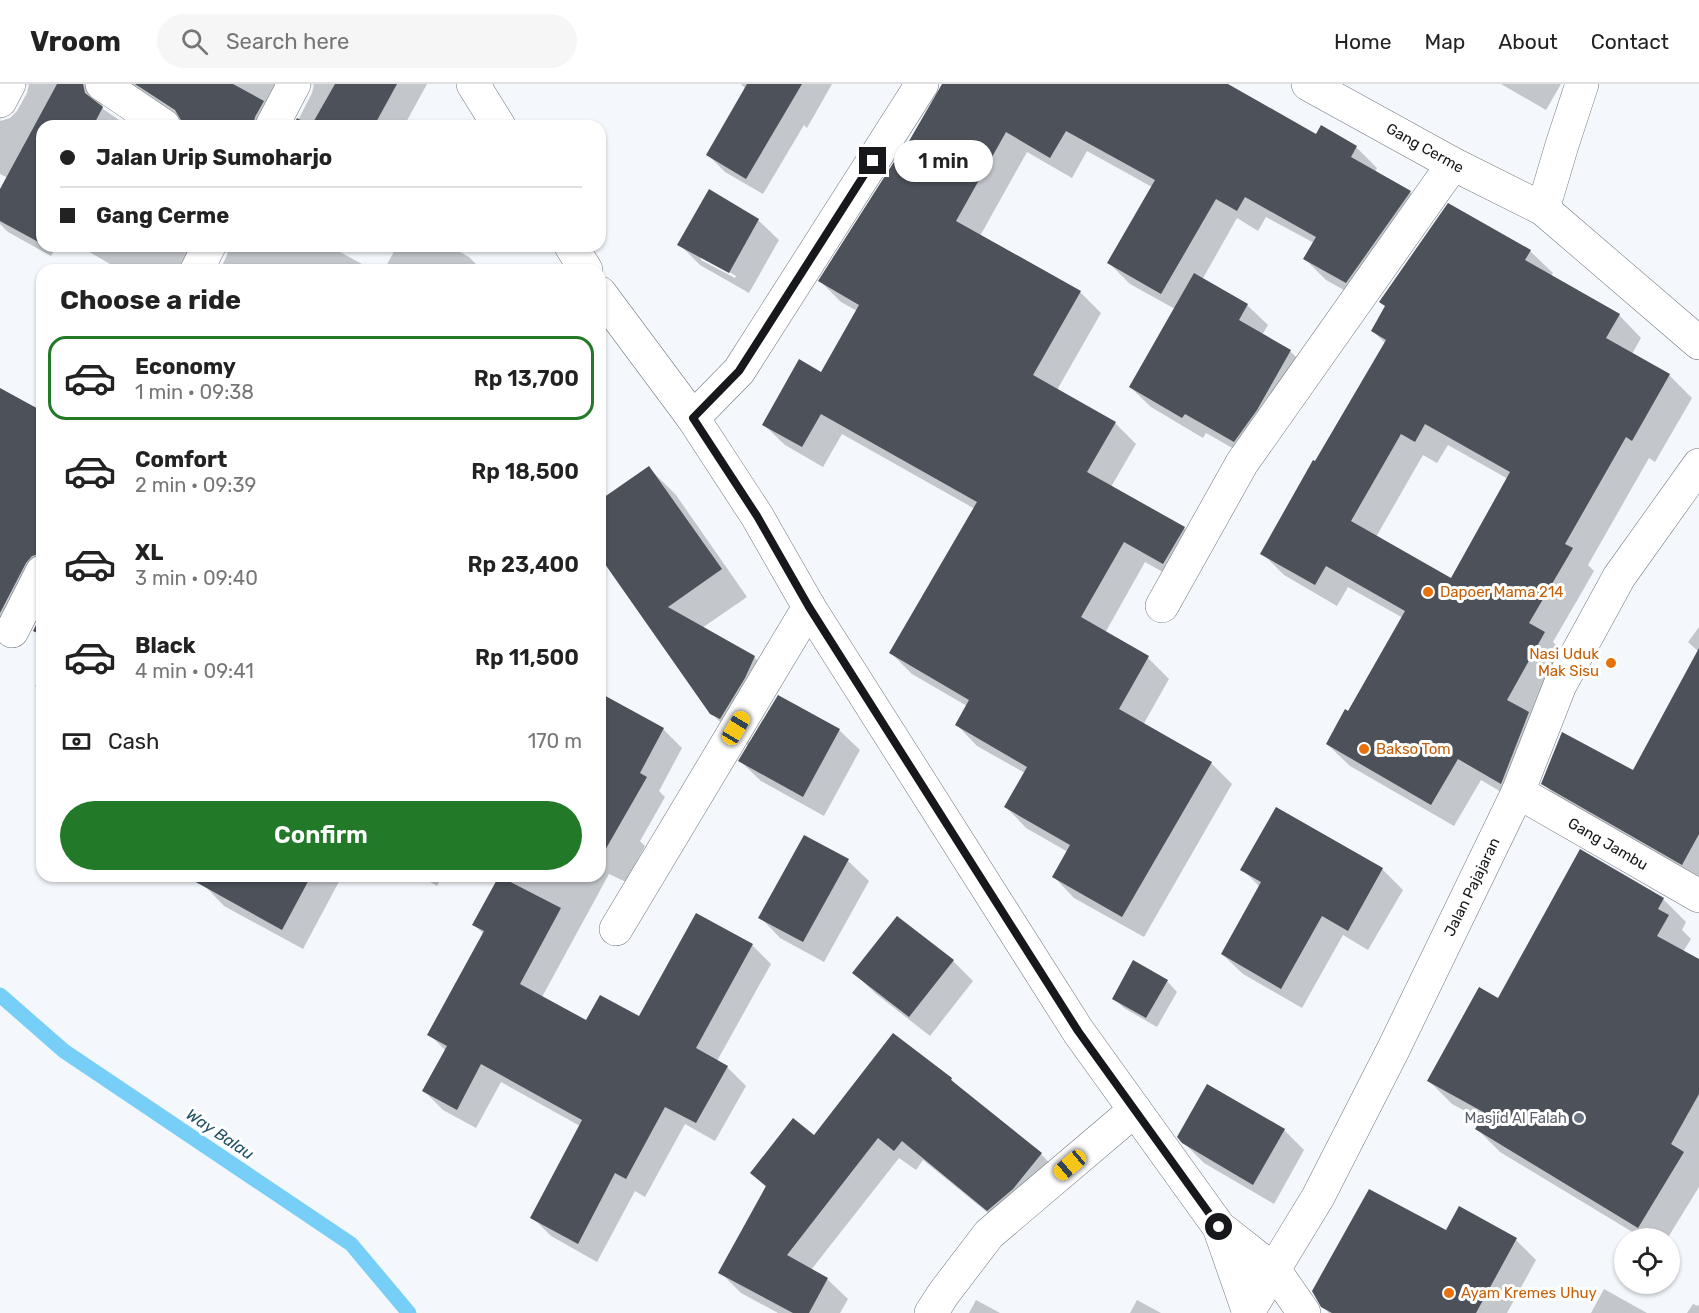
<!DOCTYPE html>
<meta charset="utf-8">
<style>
body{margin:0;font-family:Rubik,sans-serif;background:#f6f6f6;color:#222;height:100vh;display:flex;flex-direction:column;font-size:22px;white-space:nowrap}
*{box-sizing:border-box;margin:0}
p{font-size:20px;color:#767676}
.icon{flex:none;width:33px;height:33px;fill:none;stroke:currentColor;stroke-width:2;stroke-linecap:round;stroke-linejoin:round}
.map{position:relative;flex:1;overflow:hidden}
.side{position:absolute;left:36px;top:180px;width:570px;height:618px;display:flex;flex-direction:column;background:#fff;border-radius:18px;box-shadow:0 2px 4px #0004}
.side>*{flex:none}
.top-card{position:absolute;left:36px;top:36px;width:570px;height:132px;border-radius:18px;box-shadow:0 2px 4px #0004;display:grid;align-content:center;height:132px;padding:0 24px;background:#fff}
.buttons{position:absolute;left:1614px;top:1144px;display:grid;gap:12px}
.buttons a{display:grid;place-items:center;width:66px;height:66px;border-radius:50%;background:#fff;box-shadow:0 2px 4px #0004;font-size:30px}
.end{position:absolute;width:27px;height:27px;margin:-14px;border:8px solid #16181b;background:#fff;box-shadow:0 0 0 3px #fff}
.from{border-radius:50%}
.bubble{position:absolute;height:42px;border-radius:21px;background:#fff;box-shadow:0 2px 4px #0004;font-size:20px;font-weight:600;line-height:42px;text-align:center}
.car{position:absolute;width:18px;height:36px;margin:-18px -9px;border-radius:8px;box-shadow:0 0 4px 2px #0007;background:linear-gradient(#f5c518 24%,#345 0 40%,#f5c518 0 76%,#345 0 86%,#f5c518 0)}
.top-card b{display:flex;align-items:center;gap:21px;height:57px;font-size:22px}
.top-card b+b{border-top:2px solid #e0e0e0}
.top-card i{width:15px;height:15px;background:#222}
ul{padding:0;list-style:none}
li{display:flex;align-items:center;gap:18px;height:84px;margin:0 12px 9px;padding:0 12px;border:3px solid transparent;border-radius:18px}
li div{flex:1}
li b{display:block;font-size:22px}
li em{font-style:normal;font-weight:600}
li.on{border-color:#227a28}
li>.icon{width:54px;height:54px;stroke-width:1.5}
h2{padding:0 24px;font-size:27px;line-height:72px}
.pay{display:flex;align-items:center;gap:15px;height:66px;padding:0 24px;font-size:22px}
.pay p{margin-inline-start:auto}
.button{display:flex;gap:12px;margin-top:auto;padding:12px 24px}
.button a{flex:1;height:69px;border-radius:36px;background:#227a28;color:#fff;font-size:24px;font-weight:600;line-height:69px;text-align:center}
header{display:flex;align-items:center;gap:36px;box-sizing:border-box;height:84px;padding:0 30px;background:#fff;border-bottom:2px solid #e0e0e0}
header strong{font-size:28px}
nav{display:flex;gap:33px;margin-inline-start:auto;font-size:21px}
.search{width:420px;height:54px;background:#f6f6f6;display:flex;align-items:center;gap:15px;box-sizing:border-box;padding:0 21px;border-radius:33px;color:#767676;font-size:22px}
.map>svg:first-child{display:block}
</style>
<header>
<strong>Vroom</strong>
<div class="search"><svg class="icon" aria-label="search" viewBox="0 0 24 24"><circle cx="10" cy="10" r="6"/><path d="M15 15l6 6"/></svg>Search here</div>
<nav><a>Home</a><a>Map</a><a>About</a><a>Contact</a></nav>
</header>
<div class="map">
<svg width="1699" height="1229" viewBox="0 0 1699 1229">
<rect width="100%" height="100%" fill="#f4f8fd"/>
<!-- shadow -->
<g fill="#0003" fill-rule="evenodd">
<polygon points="0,0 29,0 19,3 2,28 0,37 10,34 17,27 27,9 29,0 314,0 304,3 280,42 184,42 183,37 133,3 102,18 103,25 128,42 42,42 42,162 57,162 51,172 8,148 0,140 0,108 8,94 0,90"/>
<polygon points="314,0 427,0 404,42 295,42 312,9"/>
<polygon points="741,0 832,0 807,44 804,41 763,110 725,88 708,71 746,5"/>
<polygon points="944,0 1226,0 1316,52 1321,43 1356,63 1377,84 1375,89 1410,108 1431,129 1367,219 1326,196 1305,175 1314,159 1266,133 1258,147 1237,134 1202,196 1247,221 1268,241 1262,251 1290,267 1310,287 1255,377 1206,349 1203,354 1151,323 1130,303 1175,225 1130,200 1109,179 1152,103 1087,67 1072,94 1027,68 980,152 1080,208 1101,229 1057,306 1115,339 1136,360 1111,403 1184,444 1205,465 1184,500 1145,478 1105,549 1148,574 1169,595 1143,641 1211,679 1232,700 1144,853 1074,814 1054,793 1068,768 1026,744 1006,723 1025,689 977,662 957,641 967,622 912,590 891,569 975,425 842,350 823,383 785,361 764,341 822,290 857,227 841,218 820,197 902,73"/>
<polygon points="1501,0 1561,0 1546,26"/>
<path d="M758,136L779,156L749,209L700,181L679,160ZM701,172L736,192L735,194L701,176Z"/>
<polygon points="79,162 229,162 219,165 205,186 107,186 110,180"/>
<polygon points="229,162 329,162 373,186 220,186 227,171"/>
<polygon points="397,162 449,162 469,173 482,186 384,186"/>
<path d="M1530,167L1553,189L1550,193L1619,231L1641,254L1632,270L1669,291L1692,314L1655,378L1649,374L1588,481L1594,487L1553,558L1566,571L1523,721L1481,696L1454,742L1350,682L1327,660L1349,629L1403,534L1348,503L1337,522L1284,491L1262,469L1386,260L1373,247L1386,223L1381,218ZM1448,361L1508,395L1452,496L1376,453L1423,371L1437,379Z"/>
<polygon points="0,306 42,329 42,504 0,553"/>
<polygon points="649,384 676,411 747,513 702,544 754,573 781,600 749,657 751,659 778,613 839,646 860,666 824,732 761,697 740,677 749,662 738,656 711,629 600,470 600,418"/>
<polygon points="1699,543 1699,799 1566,723 1543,699 1633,688 1699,568 1688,558"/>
<polygon points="42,588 42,609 35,602"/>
<polygon points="610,616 663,645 682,664 659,707 665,713 640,757 645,762 626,798 609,790 542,913 587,938 640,934 752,861 771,880 717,977 727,983 746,1002 715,1057 685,1040 645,1113 635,1107 597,1178 551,1152 532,1133 580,1042 501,998 476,1044 443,1026 424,1007 446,967 429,950 484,850 474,841 511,792 600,792 600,634"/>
<polygon points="1277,725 1382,785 1403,806 1368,866 1343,851 1302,924 1243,890 1222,870 1260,803 1242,785"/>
<polygon points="805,753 848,777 869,797 824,878 780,854 760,833"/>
<polygon points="209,792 342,792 303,865 224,822 204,801"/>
<polygon points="419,792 442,792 437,802"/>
<polygon points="1663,815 1686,838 1682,846 1691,855 1683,868 1699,877 1699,1103 1667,1155 1644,1155 1500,1068 1477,1045 1482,1036 1452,1020 1429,997 1499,916"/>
<polygon points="953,877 973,897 930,952 875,909 854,889"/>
<polygon points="1134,878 1167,897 1177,908 1157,943 1124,924 1113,914"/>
<polygon points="951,995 967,1011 1041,1070 1061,1091 1009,1146 923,1076 916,1086 899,1074 811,1186 827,1195 848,1215 840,1229 778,1229 741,1209 720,1188 767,1104 752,1089 815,1053"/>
<polygon points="1284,1046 1304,1066 1274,1120 1204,1079 1183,1058"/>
<polygon points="1446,1148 1516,1156 1536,1176 1507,1229 1329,1229 1322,1222"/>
<polygon points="1604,1205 1647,1229 1591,1229"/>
<polygon points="976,1216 1000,1229 969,1229"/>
<polygon points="1137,1216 1161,1229 1130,1229"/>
<polygon points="1693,1220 1698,1222 1699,1220 1699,1229 1687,1229"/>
</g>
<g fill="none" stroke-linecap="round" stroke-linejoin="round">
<!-- stream -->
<polyline stroke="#77cff7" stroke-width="15" points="0,911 64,967 351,1160 409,1229"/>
</g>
<!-- building -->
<g fill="#4d525a" fill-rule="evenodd">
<polygon points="57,0 83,0 85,9 103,23 93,42 42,42 42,160 0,137 0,105"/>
<polygon points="135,0 233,0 264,17 255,33 253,42 190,42 182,38 175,26"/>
<polygon points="335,0 397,0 374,42 311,42"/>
<polygon points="747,0 802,0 746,95 706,71"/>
<polygon points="942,0 1228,0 1316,50 1321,41 1357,62 1351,73 1411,107 1346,199 1303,175 1316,153 1245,113 1237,127 1216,115 1161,210 1107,179 1155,96 1066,47 1050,74 1006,48 956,137 1081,207 1033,291 1116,338 1087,388 1185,443 1163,480 1124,458 1081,533 1149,572 1119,625 1212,678 1122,833 1052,793 1070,761 1004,723 1027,683 955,641 969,616 889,569 977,418 821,330 802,363 762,341 799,275 821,288 859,221 818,197 899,70 901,71"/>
<polygon points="297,34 311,42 293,42"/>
<polygon points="709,105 759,135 729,189 677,161"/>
<path d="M1448,119L1531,166L1525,176L1620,230L1606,254L1670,290L1632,357L1626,353L1565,460L1573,464L1529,539L1545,548L1507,616L1529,628L1501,700L1458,675L1431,721L1326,660L1345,625L1348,627L1405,527L1326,482L1315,501L1260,470L1313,376L1315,377L1386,256L1371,247L1385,222L1379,218ZM1425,340L1510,388L1451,494L1351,437L1401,350L1415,358Z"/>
<polygon points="1194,189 1248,220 1239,236 1291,266 1257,326 1234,358 1185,330 1182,334 1129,303"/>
<polygon points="0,304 42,327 42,469 32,472 26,479 0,529"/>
<polygon points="649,382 722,485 668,523 755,572 745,594 720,635 710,630 600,473 600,416"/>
<polygon points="42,529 42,551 33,547"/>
<polygon points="1699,564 1699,750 1682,781 1541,700 1562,648 1633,686"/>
<polygon points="600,609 664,644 640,689 647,693 600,775"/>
<polygon points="778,611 840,645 803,713 738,677"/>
<polygon points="1276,723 1383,784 1348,847 1322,832 1281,905 1221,870 1261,798 1240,786"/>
<polygon points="804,751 849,775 803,858 758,834"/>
<polygon points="1580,765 1664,814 1658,825 1669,831 1657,852 1699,875 1699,1010 1671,1060 1684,1068 1638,1144 1475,1045 1485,1029 1427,997 1479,903 1498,914"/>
<polygon points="185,792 311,792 282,846"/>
<polygon points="499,792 561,824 520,900 586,936 600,911 639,932 696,829 753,860 696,964 728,982 696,1039 665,1023 626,1095 615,1089 578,1160 530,1134 582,1036 481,980 457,1026 422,1007 447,962 427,951 484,847 472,841"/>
<polygon points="897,832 954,876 909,933 852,889"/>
<polygon points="1133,876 1168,896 1146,934 1112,915"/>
<polygon points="893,949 952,994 951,996 1042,1069 1013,1105 987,1127 902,1057 894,1067 878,1054 787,1171 828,1194 809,1229 793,1229 718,1189 766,1102 750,1089 793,1034 814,1051"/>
<polygon points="1207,1000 1285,1045 1253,1101 1182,1059 1177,1053"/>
<polygon points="1369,1105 1446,1146 1459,1122 1517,1154 1476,1229 1332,1229 1321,1223 1312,1207"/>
</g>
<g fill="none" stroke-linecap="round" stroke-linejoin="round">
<!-- minor casing -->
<g stroke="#70767e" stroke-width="34">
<g id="minor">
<polyline points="102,0 164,42"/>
<polyline points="1308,0 1453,80 1543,125 1699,259"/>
<polyline points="0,17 9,0"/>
<polyline points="272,42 294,0"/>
<polyline points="1543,125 1562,61 1582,0"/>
<polyline points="197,186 209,162"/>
<polyline points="693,334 739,287 922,0"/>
<polyline points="1162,522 1242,379 1453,80"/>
<polyline points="12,547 42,488"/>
<polyline points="1518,708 1699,812"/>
<polyline points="616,845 809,523"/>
<polyline points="931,1229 944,1209 989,1150 1135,1026"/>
</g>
</g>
<!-- secondary casing -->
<g stroke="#70767e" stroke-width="34">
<g id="secondary">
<polyline points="473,0 499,42"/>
<polyline points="571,162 586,186"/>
<polyline points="600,209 693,334 757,432 809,523 1078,947 1219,1143 1249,1229"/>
<polyline points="1219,1143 1275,1187 1304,1229"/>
<polyline points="1248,1228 1318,1113 1393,966 1518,708 1560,601 1619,493 1699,381"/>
</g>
</g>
<!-- minor -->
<use href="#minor" stroke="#fff" stroke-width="33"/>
<!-- secondary -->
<use href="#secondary" stroke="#fff" stroke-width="33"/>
</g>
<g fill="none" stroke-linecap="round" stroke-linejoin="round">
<!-- route -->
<polyline stroke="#16181b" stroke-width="8" points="873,77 739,287 693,334 757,432 809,523 1078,947 1219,1143"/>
</g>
<!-- markers -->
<g fill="#e8710a" stroke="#fff" stroke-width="2">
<circle cx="1428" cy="508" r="6"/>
<circle cx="1611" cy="579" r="6"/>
<circle cx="1364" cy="665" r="6"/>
<circle cx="1449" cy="1209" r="6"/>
</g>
<circle fill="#6b7280" stroke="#fff" stroke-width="2" cx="1579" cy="1034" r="6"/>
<g text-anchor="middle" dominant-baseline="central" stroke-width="6" stroke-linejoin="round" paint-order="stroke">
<!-- street labels -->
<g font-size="15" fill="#16181b" stroke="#fff">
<text transform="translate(1425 64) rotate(29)">Gang Cerme</text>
<text transform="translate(1608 760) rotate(30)">Gang Jambu</text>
<text transform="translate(1472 803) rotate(-64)">Jalan Pajajaran</text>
</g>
<!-- food labels -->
<g font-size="15" fill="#c56008" stroke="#fff" text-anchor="start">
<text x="1440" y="508">Dapoer Mama 214</text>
<text x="1599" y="570" text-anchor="end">Nasi Uduk<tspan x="1599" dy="17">Mak Sisu</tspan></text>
<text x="1376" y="665">Bakso Tom</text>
<text x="1461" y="1209">Ayam Kremes Uhuy</text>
</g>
<!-- worship labels -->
<g font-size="15" fill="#5b616d" stroke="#fff" text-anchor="end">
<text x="1567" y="1034">Masjid Al Falah</text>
</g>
<!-- water labels -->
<g font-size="16" font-style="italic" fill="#215267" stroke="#fff">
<text transform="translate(220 1050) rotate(34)">Way Balau</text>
</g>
</g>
</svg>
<div class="buttons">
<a><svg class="icon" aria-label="locate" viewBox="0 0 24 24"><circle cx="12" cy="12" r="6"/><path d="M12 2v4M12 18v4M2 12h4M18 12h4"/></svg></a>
</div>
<i class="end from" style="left:1219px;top:1143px"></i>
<i class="end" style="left:873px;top:77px"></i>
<div class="bubble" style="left:894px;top:56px;width:99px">1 min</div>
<i class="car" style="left:736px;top:644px;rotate:31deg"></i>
<i class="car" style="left:1070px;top:1081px;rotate:230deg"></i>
<div class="top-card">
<b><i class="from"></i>Jalan Urip Sumoharjo</b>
<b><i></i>Gang Cerme</b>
</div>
<section class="side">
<h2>Choose a ride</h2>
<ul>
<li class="on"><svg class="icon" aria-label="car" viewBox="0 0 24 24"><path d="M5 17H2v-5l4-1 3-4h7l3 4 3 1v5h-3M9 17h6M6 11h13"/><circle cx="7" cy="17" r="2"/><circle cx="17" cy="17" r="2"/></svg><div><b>Economy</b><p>1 min · 09:38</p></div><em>Rp 13,700</em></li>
<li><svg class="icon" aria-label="car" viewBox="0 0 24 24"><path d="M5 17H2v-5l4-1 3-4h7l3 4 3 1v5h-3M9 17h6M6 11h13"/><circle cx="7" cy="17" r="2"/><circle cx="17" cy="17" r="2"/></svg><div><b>Comfort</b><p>2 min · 09:39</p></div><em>Rp 18,500</em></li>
<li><svg class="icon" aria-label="car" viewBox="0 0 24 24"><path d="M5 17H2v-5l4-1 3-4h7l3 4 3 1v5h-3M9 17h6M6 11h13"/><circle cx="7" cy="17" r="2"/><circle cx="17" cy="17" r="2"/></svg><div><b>XL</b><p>3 min · 09:40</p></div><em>Rp 23,400</em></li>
<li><svg class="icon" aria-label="car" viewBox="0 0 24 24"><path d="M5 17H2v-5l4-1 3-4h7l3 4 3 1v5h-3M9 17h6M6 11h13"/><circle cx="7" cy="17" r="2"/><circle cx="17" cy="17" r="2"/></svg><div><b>Black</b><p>4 min · 09:41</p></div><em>Rp 11,500</em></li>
</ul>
<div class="pay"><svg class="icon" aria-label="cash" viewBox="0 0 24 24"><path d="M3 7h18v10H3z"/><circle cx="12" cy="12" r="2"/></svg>Cash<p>170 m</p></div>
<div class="button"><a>Confirm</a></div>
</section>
</div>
